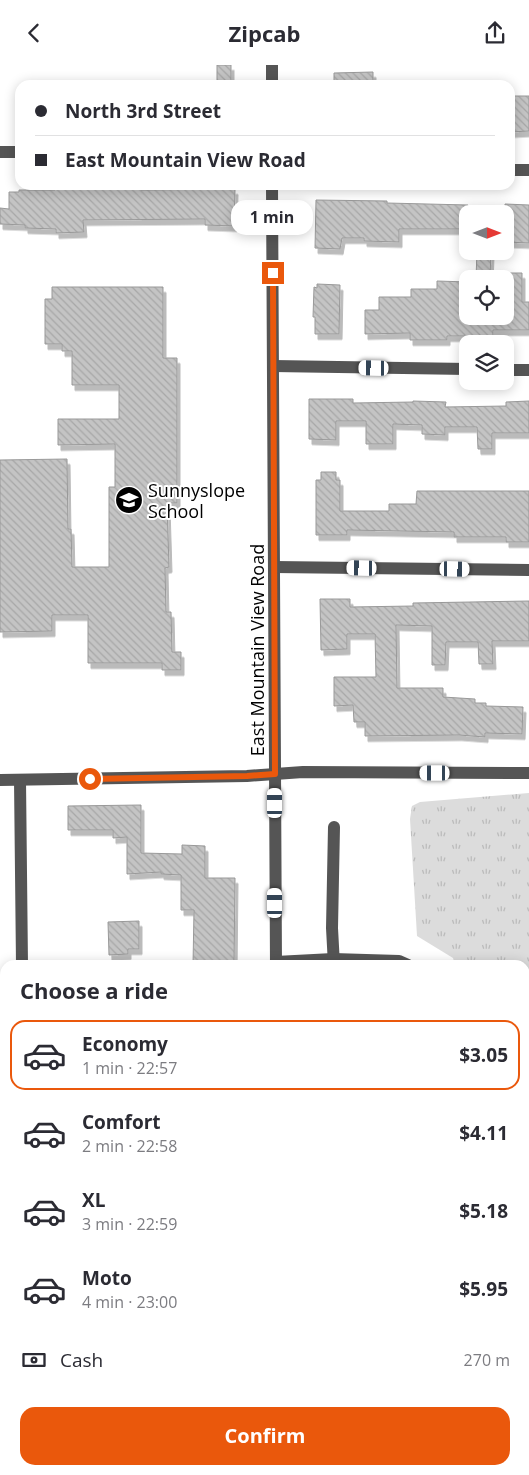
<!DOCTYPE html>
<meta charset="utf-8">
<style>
body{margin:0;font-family:"Open Sans",sans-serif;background:#f2f2f3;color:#2b2b33;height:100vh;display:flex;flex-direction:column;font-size:19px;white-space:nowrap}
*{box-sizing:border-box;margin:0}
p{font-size:16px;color:#7c7c81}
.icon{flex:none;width:28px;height:28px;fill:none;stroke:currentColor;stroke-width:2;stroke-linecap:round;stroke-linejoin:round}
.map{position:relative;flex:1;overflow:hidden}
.drawer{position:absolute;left:0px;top:895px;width:530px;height:515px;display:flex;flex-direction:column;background:#fff;border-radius:15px 15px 0 0;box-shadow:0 2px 12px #0003}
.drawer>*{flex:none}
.banner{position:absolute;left:15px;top:15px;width:500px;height:110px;border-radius:15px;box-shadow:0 2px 12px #0003;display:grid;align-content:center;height:110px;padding:0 20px;background:#fff}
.needle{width:32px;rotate:90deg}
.controls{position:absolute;left:459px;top:140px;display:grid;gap:10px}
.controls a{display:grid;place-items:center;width:55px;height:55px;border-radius:10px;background:#fff;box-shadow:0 2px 12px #0003;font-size:25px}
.end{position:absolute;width:22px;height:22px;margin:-11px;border:6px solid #ea580c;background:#fff;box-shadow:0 0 0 2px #fff}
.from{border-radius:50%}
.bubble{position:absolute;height:35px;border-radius:15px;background:#fff;box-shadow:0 2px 12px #0003;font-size:16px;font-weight:700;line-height:35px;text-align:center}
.car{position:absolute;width:15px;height:30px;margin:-15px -8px;border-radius:6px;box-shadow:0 0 4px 1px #0007;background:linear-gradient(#fff 24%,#345 0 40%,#fff 0 76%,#345 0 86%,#fff 0)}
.banner b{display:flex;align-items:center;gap:18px;height:48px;font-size:19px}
.banner b+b{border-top:1px solid #e1e1e2}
.banner i{width:12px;height:12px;background:#2b2b33}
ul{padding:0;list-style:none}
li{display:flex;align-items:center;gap:15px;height:70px;margin:0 10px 8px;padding:0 10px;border:2px solid transparent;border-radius:15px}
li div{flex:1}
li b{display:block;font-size:19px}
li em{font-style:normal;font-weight:700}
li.selected{border-color:#ea580c}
li>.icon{width:45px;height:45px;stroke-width:1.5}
h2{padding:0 20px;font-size:22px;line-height:60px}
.pay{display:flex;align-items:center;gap:12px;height:55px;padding:0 20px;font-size:19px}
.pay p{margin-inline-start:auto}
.action{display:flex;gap:10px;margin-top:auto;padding:10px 20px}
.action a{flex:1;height:58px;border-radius:15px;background:#ea580c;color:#fff;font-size:20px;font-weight:700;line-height:58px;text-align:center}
header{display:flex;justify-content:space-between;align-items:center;height:65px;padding:0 20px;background:#fff;font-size:22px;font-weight:700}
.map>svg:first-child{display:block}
</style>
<header><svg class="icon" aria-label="back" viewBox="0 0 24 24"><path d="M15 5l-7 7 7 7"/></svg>Zipcab<svg class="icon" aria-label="share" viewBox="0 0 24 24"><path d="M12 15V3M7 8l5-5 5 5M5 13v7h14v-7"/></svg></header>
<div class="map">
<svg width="529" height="1410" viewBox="0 0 529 1410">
<defs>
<pattern id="grass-tufts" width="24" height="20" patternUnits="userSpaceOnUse" patternTransform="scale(1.25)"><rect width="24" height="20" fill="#dcdcdc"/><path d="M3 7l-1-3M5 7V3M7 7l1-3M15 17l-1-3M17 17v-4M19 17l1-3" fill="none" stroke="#bbb"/></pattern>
<pattern id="building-back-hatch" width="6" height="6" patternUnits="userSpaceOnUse" patternTransform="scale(1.25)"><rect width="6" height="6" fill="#c4c4c4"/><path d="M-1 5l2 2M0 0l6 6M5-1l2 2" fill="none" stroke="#a7a7a7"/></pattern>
<filter id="shadow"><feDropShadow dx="3" dy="5.5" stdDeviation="0" flood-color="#0004"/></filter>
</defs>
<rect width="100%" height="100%" fill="#fff"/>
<!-- grass -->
<polygon fill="url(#grass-tufts)" points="529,728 529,1066 525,1062 525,900 455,900 453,893 417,871 410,754 412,741 420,737"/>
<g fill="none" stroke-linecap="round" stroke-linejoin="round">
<!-- stream -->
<polyline stroke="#a3a3a3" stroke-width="5" points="459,1405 466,1410"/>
</g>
<!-- building -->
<g fill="url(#building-back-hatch)" stroke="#999" filter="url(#shadow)">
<rect x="217" y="0" width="14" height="20"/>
<polygon points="373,7 373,20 334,20 334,8"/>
<polygon points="510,31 529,31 529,66 510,67"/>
<polygon points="55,121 94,121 94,123 141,122 141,125 235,124 234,161 205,160 205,154 83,155 84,167 56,168 56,164 25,163 25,160 0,159 0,143 9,144 9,127 19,127 19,125 55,125"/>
<polygon points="316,135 387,136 387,138 468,140 468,164 399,164 399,177 364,176 364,173 342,173 340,184 315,183"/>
<polygon points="505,139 529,140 529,178 505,177"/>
<polygon points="477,186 491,186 490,214 476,214"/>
<polygon points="506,208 522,208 522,237 529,237 529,265 493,265 493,271 447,271 447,275 410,275 410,268 365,269 365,245 379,245 379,232 411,232 411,224 437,224 437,216 468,217 468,251 505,251"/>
<polygon points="317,219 340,220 339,269 315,269 315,252 313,252 314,222 317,223"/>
<polygon points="52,222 163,222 163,293 177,293 177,438 167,438 169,502 165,503 166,547 171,547 172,587 181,587 181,605 162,605 162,598 88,598 88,550 52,550 52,566 0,567 0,395 67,394 68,464 71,464 72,502 109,502 109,422 115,422 115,379 58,380 58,354 119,354 119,320 72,320 72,286 62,286 62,279 45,279 45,234 52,234"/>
<polygon points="309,334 353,334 353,338 413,337 413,336 446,337 445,342 506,341 506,337 529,336 529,368 492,368 492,384 478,384 477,362 445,362 445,370 422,369 422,360 393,359 393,379 366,379 366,356 336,356 336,375 309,374"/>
<polygon points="321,407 336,407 336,415 340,415 340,446 389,446 389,439 416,439 417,426 529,426 529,477 506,477 506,472 454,472 454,467 347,465 347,470 316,470 316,415 321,415"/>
<polygon points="320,534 350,534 350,542 413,541 413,538 529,536 529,576 492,576 493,599 479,599 478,577 446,577 445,600 432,600 432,561 396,560 397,623 443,623 443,632 475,634 475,638 486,638 486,641 523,642 522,669 485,668 485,672 459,670 365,671 365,657 354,657 353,640 334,641 334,612 376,612 375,569 347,569 347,584 321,585"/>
<polygon points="141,740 141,788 182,789 182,780 205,781 205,813 235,813 234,900 193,900 194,845 181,845 181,810 161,809 161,807 127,809 127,772 113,773 113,765 68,765 68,741"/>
<polygon points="139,856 139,884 128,884 128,889 109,890 108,857"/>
</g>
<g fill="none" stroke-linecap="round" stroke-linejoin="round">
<!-- minor -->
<g stroke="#555" stroke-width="12">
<polyline points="272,0 272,20"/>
<polyline points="0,87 20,87"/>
<polyline points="510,105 529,105"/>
<polyline points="272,120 276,900"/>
<polyline points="273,301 468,304"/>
<polyline points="505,305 529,305"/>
<polyline points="274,502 529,505"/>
<polyline points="0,715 247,711 303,707 529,708"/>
<polyline points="20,715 22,900"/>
<polyline points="276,897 333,894 399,896 408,900"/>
<polyline points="334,900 332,863 334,762"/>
<polyline points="0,1223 5,1223"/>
<polyline points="26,1405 26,1410"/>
<polyline points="281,1405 281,1410"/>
</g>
</g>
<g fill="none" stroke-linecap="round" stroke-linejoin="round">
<!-- route -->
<polyline stroke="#ea580c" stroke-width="6" points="90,714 247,711 275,709 273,208"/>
</g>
<!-- icons -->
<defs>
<g id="school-disc" transform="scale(1.4375)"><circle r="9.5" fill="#000" stroke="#fff"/><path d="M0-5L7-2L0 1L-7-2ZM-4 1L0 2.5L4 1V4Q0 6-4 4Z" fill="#fff"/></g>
</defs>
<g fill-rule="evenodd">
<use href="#school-disc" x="129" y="435"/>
</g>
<g text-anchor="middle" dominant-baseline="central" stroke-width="4" stroke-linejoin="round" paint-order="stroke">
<!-- poi labels -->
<g font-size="18" fill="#000" stroke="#fff" text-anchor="start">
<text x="148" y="425">Sunnyslope<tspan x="148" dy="21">School</tspan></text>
</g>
<!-- street labels -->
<g font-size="18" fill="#000" stroke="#fff">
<text transform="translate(257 585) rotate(-90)">East Mountain View Road</text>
</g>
</g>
</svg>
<div class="controls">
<a><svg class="needle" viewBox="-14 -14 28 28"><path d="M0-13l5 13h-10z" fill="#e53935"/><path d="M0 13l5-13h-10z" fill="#7c7c81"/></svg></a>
<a><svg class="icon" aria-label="locate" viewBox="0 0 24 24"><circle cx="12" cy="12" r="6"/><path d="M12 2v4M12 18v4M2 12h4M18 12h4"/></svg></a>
<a><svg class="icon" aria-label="layers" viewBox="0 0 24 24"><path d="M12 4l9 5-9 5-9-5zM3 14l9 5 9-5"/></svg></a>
</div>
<i class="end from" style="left:90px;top:714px"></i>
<i class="end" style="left:273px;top:208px"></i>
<div class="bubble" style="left:231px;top:135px;width:82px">1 min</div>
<i class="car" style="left:374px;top:303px;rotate:271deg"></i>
<i class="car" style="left:362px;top:503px;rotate:271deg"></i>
<i class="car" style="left:455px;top:504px;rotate:91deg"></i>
<i class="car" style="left:435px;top:708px;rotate:270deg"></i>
<i class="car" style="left:275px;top:738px;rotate:0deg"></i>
<i class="car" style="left:275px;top:838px;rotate:0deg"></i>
<div class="banner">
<b><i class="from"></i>North 3rd Street</b>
<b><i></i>East Mountain View Road</b>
</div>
<section class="drawer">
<h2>Choose a ride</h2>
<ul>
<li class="selected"><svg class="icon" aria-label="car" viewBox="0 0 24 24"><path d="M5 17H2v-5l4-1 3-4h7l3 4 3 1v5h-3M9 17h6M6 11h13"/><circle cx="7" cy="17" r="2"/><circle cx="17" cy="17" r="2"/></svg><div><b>Economy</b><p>1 min · 22:57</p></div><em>$3.05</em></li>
<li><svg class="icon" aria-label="car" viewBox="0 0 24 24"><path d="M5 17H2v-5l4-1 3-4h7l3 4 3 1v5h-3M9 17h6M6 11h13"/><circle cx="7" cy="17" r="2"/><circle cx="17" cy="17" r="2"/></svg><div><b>Comfort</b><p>2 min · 22:58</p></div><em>$4.11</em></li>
<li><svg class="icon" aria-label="car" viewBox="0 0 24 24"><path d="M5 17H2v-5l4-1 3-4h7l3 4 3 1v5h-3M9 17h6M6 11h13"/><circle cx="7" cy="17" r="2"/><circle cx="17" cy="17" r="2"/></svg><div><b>XL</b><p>3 min · 22:59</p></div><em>$5.18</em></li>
<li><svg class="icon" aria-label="car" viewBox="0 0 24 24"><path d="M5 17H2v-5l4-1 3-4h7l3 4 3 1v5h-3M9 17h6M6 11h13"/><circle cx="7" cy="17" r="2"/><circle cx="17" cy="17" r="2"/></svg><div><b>Moto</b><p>4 min · 23:00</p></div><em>$5.95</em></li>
</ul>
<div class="pay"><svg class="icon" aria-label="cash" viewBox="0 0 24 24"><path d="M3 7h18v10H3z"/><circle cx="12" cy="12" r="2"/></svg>Cash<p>270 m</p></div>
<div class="action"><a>Confirm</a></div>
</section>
</div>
